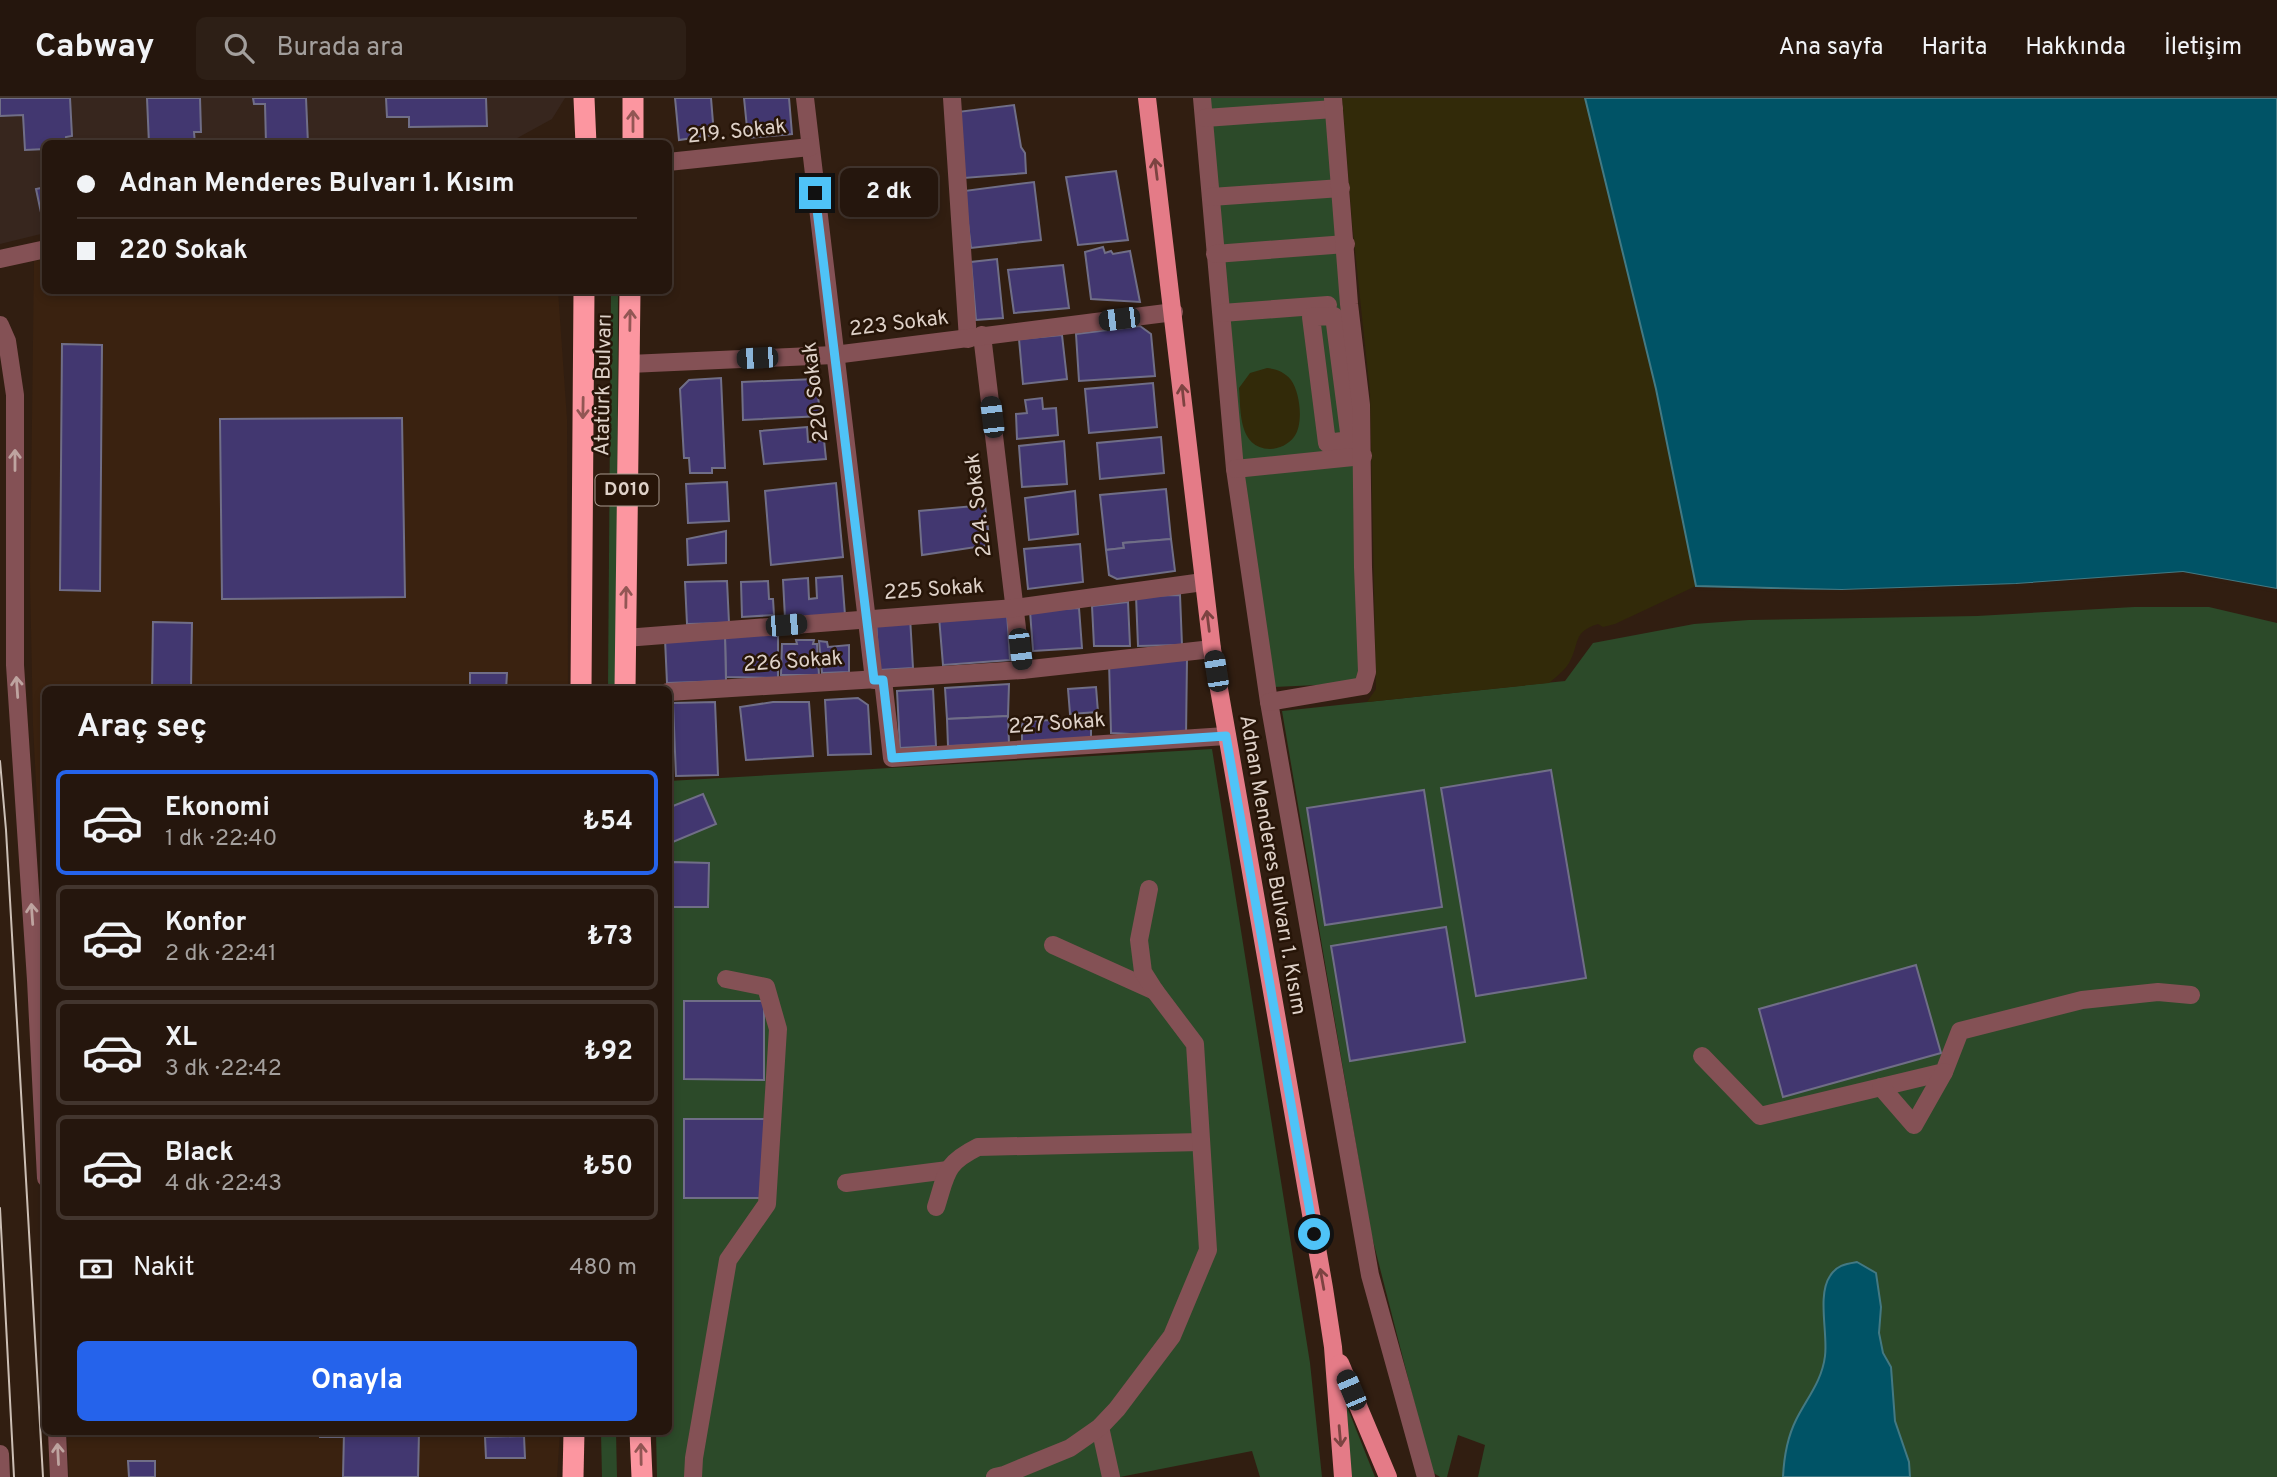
<!DOCTYPE html>
<html lang="tr">
<meta charset="utf-8">
<style>
body{margin:0;font-family:Overpass,sans-serif;background:#2d1f16;color:#f1f3f6;height:100vh;display:flex;flex-direction:column;font-size:26px;white-space:nowrap}
*{box-sizing:border-box;margin:0}
p{font-size:23px;color:#a39f9d}
.icon{flex:none;width:38px;height:38px;fill:none;stroke:currentColor;stroke-width:2;stroke-linecap:round;stroke-linejoin:round}
.map{position:relative;flex:1;overflow:hidden}
.details{position:absolute;left:42px;top:588px;width:630px;height:749px;display:flex;flex-direction:column;background:#25160d;border-radius:10px;box-shadow:0 4px 10px #0003,0 0 0 2px #42352e}
.details>*{flex:none}
.banner{position:absolute;left:42px;top:42px;width:630px;height:154px;border-radius:10px;box-shadow:0 4px 10px #0003,0 0 0 2px #42352e;display:grid;align-content:center;height:154px;padding:0 35px;background:#25160d}
.end{position:absolute;width:32px;height:32px;margin:-16px;border:9px solid #4fc3f7;background:#111;box-shadow:0 0 0 4px #111}
.from{border-radius:50%}
.bubble{position:absolute;height:49px;border-radius:10px;background:#25160d;box-shadow:0 4px 10px #0003,0 0 0 2px #42352e;font-size:23px;font-weight:700;line-height:49px;text-align:center}
.car{position:absolute;width:21px;height:42px;margin:-21px -10px;border-radius:9px;box-shadow:0 0 5px 2px #0007;background:linear-gradient(#222 24%,#8ab4d8 0 40%,#222 0 76%,#8ab4d8 0 86%,#222 0)}
.banner b{display:flex;align-items:center;gap:24px;height:66px;font-size:26px}
.banner b+b{border-top:2px solid #42352e}
.banner i{width:18px;height:18px;background:#f1f3f6}
ul{padding:0;list-style:none}
li{display:flex;align-items:center;gap:21px;height:105px;margin:0 14px 10px;padding:0 21px;border:4px solid #42352e;border-radius:10px}
li div{flex:1}
li b{display:block;font-size:26px}
li em{font-style:normal;font-weight:700}
li.selected{border-color:#2563eb}
li>.icon{width:63px;height:63px;stroke-width:1.5}
h2{padding:0 35px;font-size:32px;line-height:84px}
.pay{display:flex;align-items:center;gap:18px;height:77px;padding:0 35px;font-size:26px}
.pay p{margin-inline-start:auto}
.primary-button{display:flex;gap:14px;margin-top:auto;padding:14px 35px}
.primary-button a{flex:1;height:80px;border-radius:10px;background:#2563eb;color:#fff;font-size:28px;font-weight:700;line-height:80px;text-align:center}
header{display:flex;align-items:center;gap:42px;box-sizing:border-box;height:98px;padding:0 35px;background:#25160d;border-bottom:2px solid #42352e}
header strong{font-size:33px}
nav{display:flex;gap:38px;margin-inline-start:auto;font-size:24px}
.search{width:490px;height:63px;background:#2d1f16;display:flex;align-items:center;gap:18px;box-sizing:border-box;padding:0 24px;border-radius:10px;color:#a39f9d;font-size:26px}
.map>svg:first-child{display:block}
</style>
<header>
<strong>Cabway</strong>
<div class="search"><svg class="icon" aria-label="search" viewBox="0 0 24 24"><circle cx="10" cy="10" r="6"/><path d="M15 15l6 6"/></svg>Burada ara</div>
<nav><a>Ana sayfa</a><a>Harita</a><a>Hakkında</a><a>İletişim</a></nav>
</header>
<div class="map">
<svg width="2277" height="1379" viewBox="0 0 2277 1379">
<rect width="100%" height="100%" fill="#311e11"/>
<!-- built -->
<g fill="#3a2210">
<polygon points="45,161 46,192 558,193 567,321 568,591 46,592 45,853 33,628 30,481 34,163"/>
<polygon points="67,1334 560,1334 557,1379 69,1379"/>
</g>
<!-- education -->
<polygon fill="#37261e" points="0,0 565,0 552,21 510,44 488,46 46,46 45,135 0,146"/>
<!-- green -->
<g fill="#2c4a29">
<polygon points="1206,0 1328,0 1357,308 1361,585 1274,589 1246,409"/>
<polygon points="618,192 617,591 608,592 611,193"/>
<polygon points="2134,509 2209,509 2277,525 2277,1379 1478,1379 1485,1347 1458,1337 1447,1379 1440,1379 1432,1374 1371,1135 1282,613 1565,583 1593,545 1694,526 1749,522 1977,518"/>
<polygon points="1212,651 1310,1265 1322,1379 1260,1379 1252,1353 1120,1379 657,1379 656,1334 668,1334 669,683"/>
<polygon points="1344,1301 1375,1379 1347,1379"/>
<polygon points="601,1334 616,1334 617,1379 602,1379"/>
</g>
<!-- sand -->
<g fill="#322a09">
<path d="M1342,0H1585L1656,291L1696,488L1615,526L1603,529L1598,526C1572,534 1580,546 1569,565C1564,573 1556,579 1549,585L1367,604L1376,591L1370,295L1352,124Z"/>
<path d="M1267,270C1276,271 1285,274 1291,282C1300,294 1304,326 1294,339C1289,346 1279,351 1270,351C1238,350 1241,313 1239,290L1250,275Z"/>
</g>
<!-- water -->
<g fill="#005366" stroke="#437983" stroke-width="2">
<polygon points="1585,0 2277,0 2277,491 2183,474 2016,486 1842,492 1696,488 1656,291"/>
<path d="M1857,1164L1876,1175L1881,1209L1879,1235L1883,1255L1891,1269L1895,1323L1909,1364L1910,1379H1783C1784,1358 1787,1340 1796,1322C1807,1300 1822,1283 1825,1258C1828,1236 1817,1197 1830,1178C1837,1167 1845,1166 1857,1164Z"/>
</g>
<!-- pier -->
<polygon fill="#311e11" points="2183,474 2277,491 2277,495 2183,477 2016,489 1842,495 1696,492 1693,490 1842,492 2016,486"/>
<!-- building -->
<g fill="#423770" stroke="#706e87" stroke-width="2">
<polygon points="0,0 70,0 72,38 66,39 66,46 46,46 46,51 25,52 23,17 0,18"/>
<polygon points="147,0 200,0 201,34 194,34 195,46 149,46"/>
<polygon points="253,0 306,0 308,46 266,46 265,6 254,6"/>
<polygon points="386,0 486,0 487,28 409,29 409,19 387,19"/>
<polygon points="675,0 711,0 714,37 679,42"/>
<polygon points="744,0 789,0 792,36 748,40"/>
<polygon points="1014,7 1021,49 1025,55 1026,75 964,80 957,14"/>
<polygon points="1116,73 1128,142 1078,147 1066,79"/>
<polygon points="1034,84 1041,142 971,150 964,93"/>
<polygon points="46,89 46,124 43,124 36,91"/>
<polygon points="1103,149 1105,155 1111,153 1113,156 1130,153 1140,204 1091,201 1085,154"/>
<polygon points="997,161 1003,220 976,222 971,164"/>
<polygon points="1063,167 1069,210 1014,215 1008,172"/>
<polygon points="1140,228 1151,236 1155,278 1079,283 1076,236"/>
<polygon points="1062,237 1067,281 1023,286 1019,241"/>
<polygon points="62,246 102,247 100,493 60,492"/>
<polygon points="721,280 725,370 712,370 712,375 690,375 689,360 684,360 680,291 689,282"/>
<polygon points="815,281 821,318 743,322 742,284"/>
<polygon points="1153,285 1157,329 1089,335 1085,291"/>
<polygon points="1042,300 1043,311 1056,310 1058,337 1017,341 1016,316 1027,315 1025,302"/>
<polygon points="402,320 405,499 222,501 220,321"/>
<polygon points="807,329 808,344 824,342 826,361 764,366 760,333"/>
<polygon points="1161,339 1164,375 1100,381 1097,345"/>
<polygon points="1064,343 1067,386 1022,389 1019,348"/>
<polygon points="727,384 729,423 688,425 686,386"/>
<polygon points="836,385 843,459 771,467 765,393"/>
<polygon points="1166,391 1171,441 1123,445 1124,450 1106,452 1100,397"/>
<polygon points="1075,393 1078,436 1029,442 1025,400"/>
<polygon points="985,407 990,447 922,457 919,413"/>
<polygon points="726,433 726,465 688,467 687,441"/>
<polygon points="1171,441 1175,473 1117,481 1109,477 1106,452 1124,450 1123,445"/>
<polygon points="1080,446 1083,484 1028,491 1024,451"/>
<polygon points="842,478 845,517 785,520 783,482 808,480 809,501 817,500 816,480"/>
<polygon points="727,483 729,525 687,526 685,484"/>
<polygon points="768,483 769,501 773,501 774,517 742,519 741,484"/>
<polygon points="1180,497 1182,547 1138,548 1136,498"/>
<polygon points="1128,504 1130,548 1094,548 1092,508"/>
<polygon points="1079,510 1082,550 1033,553 1030,513"/>
<polygon points="1007,514 1010,562 943,567 939,519"/>
<polygon points="910,519 913,570 879,572 876,522"/>
<polygon points="153,524 192,525 191,592 152,592"/>
<polygon points="778,535 778,580 726,579 725,539"/>
<polygon points="725,539 726,583 667,585 665,541"/>
<polygon points="796,542 814,542 813,546 817,546 819,577 781,577 782,546 797,546"/>
<polygon points="819,543 827,544 828,549 849,547 849,574 822,575"/>
<polygon points="1187,560 1186,639 1111,635 1109,564"/>
<polygon points="470,575 507,575 506,592 470,592"/>
<polygon points="1009,586 1008,618 947,621 945,590"/>
<polygon points="1096,589 1098,614 1070,616 1068,591"/>
<polygon points="933,591 936,648 900,650 897,593"/>
<polygon points="858,600 868,607 871,656 828,657 825,602"/>
<polygon points="715,604 718,677 676,678 673,605"/>
<polygon points="773,604 809,604 813,658 746,662 740,609"/>
<polygon points="1008,618 1009,646 948,648 947,621"/>
<polygon points="1091,621 1091,643 1022,645 1022,623"/>
<polygon points="1551,672 1586,880 1476,898 1441,690"/>
<polygon points="1424,692 1442,809 1325,827 1307,710"/>
<polygon points="703,696 716,726 668,746 668,710"/>
<polygon points="673,764 709,765 708,809 672,809"/>
<polygon points="1446,829 1465,944 1350,963 1331,848"/>
<polygon points="1916,867 1941,955 1783,999 1759,911"/>
<polygon points="684,903 764,903 764,982 684,981"/>
<polygon points="684,1021 765,1021 764,1100 684,1100"/>
<rect x="320" y="1334" width="24" height="5"/>
<polygon points="344,1334 419,1334 418,1379 343,1379"/>
<polygon points="524,1338 525,1360 486,1360 485,1339"/>
<polygon points="128,1363 155,1363 155,1379 129,1379"/>
</g>
<g fill="none" stroke-linecap="round" stroke-linejoin="round">
<!-- minor -->
<g stroke="#845155" stroke-width="18">
<polyline points="805,0 874,582"/>
<polyline points="952,0 968,241"/>
<polyline points="1202,0 1235,371 1269,604 1370,1177 1426,1379"/>
<polyline points="1205,20 1334,11"/>
<polyline points="668,64 810,49"/>
<polyline points="1211,99 1341,90"/>
<polyline points="1215,156 1346,146"/>
<polyline points="0,161 46,151"/>
<polyline points="1222,215 1328,207"/>
<polygon points="1334,218 1350,342 1327,345 1311,219"/>
<polyline points="0,227 7,243 15,297 15,567 36,882 46,1080"/>
<polyline points="982,237 1022,572"/>
<polyline points="629,266 834,257 1174,214"/>
<polyline points="1235,371 1363,358"/>
<polyline points="625,540 1015,510 1203,484"/>
<polyline points="883,582 892,660 1226,638"/>
<polyline points="668,594 1022,572 1212,551"/>
<polyline points="1269,604 1363,588 1367,574 1363,469 1361,307 1349,206 1333,0"/>
<polyline points="1053,847 1155,893"/>
<polyline points="1702,958 1760,1018 1944,974 1960,933 2082,902 2158,894 2191,897"/>
<polyline points="1881,989 1914,1027 1944,974"/>
<polyline points="846,1085 948,1072"/>
<path d="M936,1109C947,1075 944,1066 978,1049L1201,1044"/>
<polyline points="1100,1329 1111,1379"/>
<polyline points="57,1334 59,1379"/>
<polyline points="0,1356 1,1379"/>
<polyline points="693,1379 694,1360 728,1162 767,1106 778,931 766,889 726,881"/>
<polyline points="995,1379 1004,1377 1070,1350 1100,1329 1117,1311 1172,1238 1208,1152 1195,946 1155,893 1143,874 1139,842 1149,791"/>
</g>
<!-- major -->
<g stroke="#e47b87" stroke-width="18">
<polyline points="1147,0 1212,551 1324,1190 1333,1249 1343,1379"/>
<polyline points="1340,1265 1388,1379"/>
</g>
<!-- highway -->
<g stroke="#fc96a0" stroke-width="21">
<polyline points="584,0 586,46"/>
<polyline points="633,0 633,46"/>
<polyline points="581,592 584,192"/>
<polyline points="625,592 630,192"/>
<polyline points="640,1334 642,1379"/>
<polyline points="573,1379 574,1334"/>
</g>
<!-- tram -->
<g stroke="#ccbfb5" stroke-width="2">
<polyline points="0,663 6,732 43,1379"/>
<polyline points="0,1110 14,1379"/>
</g>
</g>
<!-- one-way arrows -->
<defs><path id="oneway-shaft" d="M-6 0H5M1.5-3L5.5 0L1.5 3" fill="none" stroke-width="1.6" stroke-linecap="round" stroke-linejoin="round" transform="scale(1.75)"/></defs>
<g stroke="#925654">
<use href="#oneway-shaft" transform="translate(633 23) rotate(-90)"/>
<use href="#oneway-shaft" transform="translate(630 222) rotate(-89)"/>
<use href="#oneway-shaft" transform="translate(583 310) rotate(91)"/>
<use href="#oneway-shaft" transform="translate(626 499) rotate(-89)"/>
<use href="#oneway-shaft" transform="translate(641 1356) rotate(-91)"/>
</g>
<g stroke="#7c4341">
<use href="#oneway-shaft" transform="translate(1156 71) rotate(-97)"/>
<use href="#oneway-shaft" transform="translate(1183 297) rotate(-96)"/>
<use href="#oneway-shaft" transform="translate(1208 523) rotate(-97)"/>
<use href="#oneway-shaft" transform="translate(1322 1181) rotate(-100)"/>
<use href="#oneway-shaft" transform="translate(1340 1338) rotate(85)"/>
</g>
<g stroke="#bea4a0">
<use href="#oneway-shaft" transform="translate(15 362) rotate(-90)"/>
<use href="#oneway-shaft" transform="translate(17 589) rotate(-94)"/>
<use href="#oneway-shaft" transform="translate(32 816) rotate(-94)"/>
<use href="#oneway-shaft" transform="translate(58 1356) rotate(-93)"/>
</g>
<g fill="none" stroke-linecap="round" stroke-linejoin="round">
<!-- route -->
<polyline stroke="#4fc3f7" stroke-width="9" points="815,95 874,582 883,582 892,660 1226,638 1314,1136"/>
</g>
<g text-anchor="middle" dominant-baseline="central" stroke-width="5" stroke-linejoin="round" paint-order="stroke">
<!-- shield labels -->
<rect fill="#271508" stroke="#a7998e" stroke-width="2" x="595.5" y="376.5" width="63" height="31" rx="5"/>
<g font-size="19" font-weight="bold" fill="#ded1c8">
<text x="627" y="392">D010</text>
</g>
<!-- street labels -->
<g font-size="21" fill="#ded1c8" stroke="#271508">
<text transform="translate(737 34) rotate(-6)">219. Sokak</text>
<text transform="translate(899 226) rotate(-7)">223 Sokak</text>
<text transform="translate(604 287) rotate(-89)">Atatürk Bulvarı</text>
<text transform="translate(816 294) rotate(-97)">220 Sokak</text>
<text transform="translate(979 407) rotate(-97)">224. Sokak</text>
<text transform="translate(934 492) rotate(-4)">225 Sokak</text>
<text transform="translate(793 564) rotate(-4)">226 Sokak</text>
<text transform="translate(1057 626) rotate(-4)">227 Sokak</text>
<text transform="translate(1272 767) rotate(80)">Adnan Menderes Bulvarı 1. Kısım</text>
</g>
</g>
</svg>
<i class="end from" style="left:1314px;top:1136px"></i>
<i class="end" style="left:815px;top:95px"></i>
<div class="bubble" style="left:840px;top:70px;width:98px">2 dk</div>
<i class="car" style="left:1119px;top:221px;rotate:263deg"></i>
<i class="car" style="left:757px;top:260px;rotate:267deg"></i>
<i class="car" style="left:992px;top:319px;rotate:353deg"></i>
<i class="car" style="left:786px;top:527px;rotate:85deg"></i>
<i class="car" style="left:1020px;top:551px;rotate:173deg"></i>
<i class="car" style="left:1216px;top:573px;rotate:351deg"></i>
<i class="car" style="left:1351px;top:1292px;rotate:337deg"></i>
<div class="banner">
<b><i class="from"></i>Adnan Menderes Bulvarı 1. Kısım</b>
<b><i></i>220 Sokak</b>
</div>
<section class="details">
<h2>Araç seç</h2>
<ul>
<li class="selected"><svg class="icon" aria-label="car" viewBox="0 0 24 24"><path d="M5 17H2v-5l4-1 3-4h7l3 4 3 1v5h-3M9 17h6M6 11h13"/><circle cx="7" cy="17" r="2"/><circle cx="17" cy="17" r="2"/></svg><div><b>Ekonomi</b><p>1 dk · 22:40</p></div><em>₺54</em></li>
<li><svg class="icon" aria-label="car" viewBox="0 0 24 24"><path d="M5 17H2v-5l4-1 3-4h7l3 4 3 1v5h-3M9 17h6M6 11h13"/><circle cx="7" cy="17" r="2"/><circle cx="17" cy="17" r="2"/></svg><div><b>Konfor</b><p>2 dk · 22:41</p></div><em>₺73</em></li>
<li><svg class="icon" aria-label="car" viewBox="0 0 24 24"><path d="M5 17H2v-5l4-1 3-4h7l3 4 3 1v5h-3M9 17h6M6 11h13"/><circle cx="7" cy="17" r="2"/><circle cx="17" cy="17" r="2"/></svg><div><b>XL</b><p>3 dk · 22:42</p></div><em>₺92</em></li>
<li><svg class="icon" aria-label="car" viewBox="0 0 24 24"><path d="M5 17H2v-5l4-1 3-4h7l3 4 3 1v5h-3M9 17h6M6 11h13"/><circle cx="7" cy="17" r="2"/><circle cx="17" cy="17" r="2"/></svg><div><b>Black</b><p>4 dk · 22:43</p></div><em>₺50</em></li>
</ul>
<div class="pay"><svg class="icon" aria-label="cash" viewBox="0 0 24 24"><path d="M3 7h18v10H3z"/><circle cx="12" cy="12" r="2"/></svg>Nakit<p>480 m</p></div>
<div class="primary-button"><a>Onayla</a></div>
</section>
</div>
